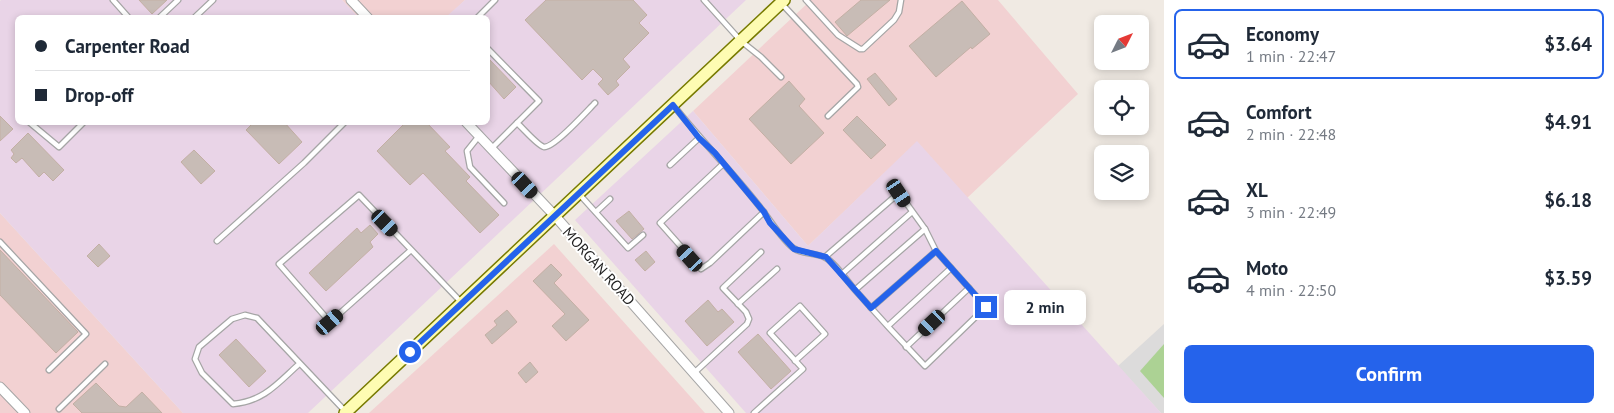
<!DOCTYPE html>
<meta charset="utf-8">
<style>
body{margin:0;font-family:"PT Sans",sans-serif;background:#f6f6f7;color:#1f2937;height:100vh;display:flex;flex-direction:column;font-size:19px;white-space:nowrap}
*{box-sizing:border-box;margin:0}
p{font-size:16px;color:#747a83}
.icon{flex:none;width:28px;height:28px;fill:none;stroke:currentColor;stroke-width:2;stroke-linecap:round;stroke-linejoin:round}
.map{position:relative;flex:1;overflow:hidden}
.details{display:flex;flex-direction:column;background:#fff;width:450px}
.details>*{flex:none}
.top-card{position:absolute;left:15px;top:15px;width:475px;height:110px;border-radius:8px;box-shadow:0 2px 8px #0003;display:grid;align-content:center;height:110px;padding:0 20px;background:#fff}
.needle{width:32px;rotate:48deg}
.fabs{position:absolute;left:1094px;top:15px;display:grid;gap:10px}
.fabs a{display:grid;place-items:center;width:55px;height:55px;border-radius:8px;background:#fff;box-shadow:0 2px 8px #0003;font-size:25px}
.end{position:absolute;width:22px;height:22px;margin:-11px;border:6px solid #2563eb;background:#fff;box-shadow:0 0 0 2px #fff}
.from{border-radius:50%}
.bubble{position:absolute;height:35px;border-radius:8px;background:#fff;box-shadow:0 2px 8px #0003;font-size:16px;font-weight:700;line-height:35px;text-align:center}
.car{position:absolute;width:15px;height:30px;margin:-15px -8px;border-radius:6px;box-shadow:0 0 4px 1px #0007;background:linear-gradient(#222 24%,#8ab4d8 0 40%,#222 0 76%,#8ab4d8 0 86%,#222 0)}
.top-card b{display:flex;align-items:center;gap:18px;height:48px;font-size:19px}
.top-card b+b{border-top:1px solid #e0e1e3}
.top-card i{width:12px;height:12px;background:#1f2937}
ul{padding:9px 0 0;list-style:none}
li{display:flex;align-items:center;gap:15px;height:70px;margin:0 10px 8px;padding:0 10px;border:2px solid transparent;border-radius:8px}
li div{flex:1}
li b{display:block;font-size:19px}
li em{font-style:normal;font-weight:700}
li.on{border-color:#2563eb}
li>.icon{width:45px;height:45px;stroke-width:1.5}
.action{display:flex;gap:10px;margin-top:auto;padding:10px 20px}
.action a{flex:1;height:58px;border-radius:8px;background:#2563eb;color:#fff;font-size:20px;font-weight:700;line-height:58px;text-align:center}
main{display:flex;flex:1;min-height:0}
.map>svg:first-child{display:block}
</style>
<main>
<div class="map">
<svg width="1164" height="413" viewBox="0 0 1164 413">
<rect width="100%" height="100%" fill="#f0eae3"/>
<!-- residential -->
<polygon fill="#dcdbdb" points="1164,324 1164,413 1161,413 1118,366"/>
<!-- commercial -->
<g fill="#f2d1d2">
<polygon points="342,0 465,0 446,18 358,17"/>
<polygon points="811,0 998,0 1078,94 967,198 917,142 808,246 693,111"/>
<polygon points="0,213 183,413 0,413"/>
<polygon points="554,244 705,413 369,413"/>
</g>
<!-- industrial -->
<g fill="#e9d4e7">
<polygon points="1,0 342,0 358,17 18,18 18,122 488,122 488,18 446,17 465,0 746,0 308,413 183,413 0,213 0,1"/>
<polygon points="693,111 808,246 917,141 1161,413 746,413 575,220"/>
</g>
<!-- forest -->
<polygon fill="#acd294" points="1164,344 1164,398 1140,371"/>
<!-- building -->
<g fill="#c8bcb6" stroke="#c3afa4">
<polygon points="139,0 167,0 152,14"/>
<polygon points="546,0 633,0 647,15 639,23 649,33 623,59 630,67 616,81 619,85 608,95 598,84 603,79 593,69 582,80 525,20"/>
<polygon points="861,0 890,0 847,36 835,22"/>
<polygon points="962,1 990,34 972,49 971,47 936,77 909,46"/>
<polygon points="488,58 516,87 504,99 488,81"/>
<polygon points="875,73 897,99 889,106 867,79"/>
<polygon points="789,81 805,99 799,106 824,133 791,164 749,119"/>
<polygon points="0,116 13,129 0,141"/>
<polygon points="857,116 886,145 871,159 843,130"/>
<polygon points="254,122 284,122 302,142 279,164 246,130"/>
<polygon points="406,122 426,122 450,147 445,151 470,177 466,181 499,215 480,233 423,173 410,185 377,151"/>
<polygon points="28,133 64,170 53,181 44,172 39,177 22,158 16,163 11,158 14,154 11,150"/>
<polygon points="194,150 215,171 201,184 181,162"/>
<polygon points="629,211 644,229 632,239 616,221"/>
<polygon points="370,225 378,234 370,242 373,247 326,291 309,273 357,228 361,233"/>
<polygon points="99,244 110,256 98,267 87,256"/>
<polygon points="0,250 78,332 56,353 0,295"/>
<polygon points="646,251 655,262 645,271 635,260"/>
<polygon points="551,264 562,275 554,283 589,320 566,341 552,326 565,314 533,281"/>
<polygon points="708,300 718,312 722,309 734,322 707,346 685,321"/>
<polygon points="507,310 517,322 492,344 485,335 497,325 494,321"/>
<polygon points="758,334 791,371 771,389 738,352"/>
<polygon points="236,339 266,371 249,387 219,355"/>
<polygon points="530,362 538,372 526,383 518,373"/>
<polygon points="96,383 119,406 126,407 142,392 162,413 82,413 73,404"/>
</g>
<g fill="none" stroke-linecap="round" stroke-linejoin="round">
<!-- service casing -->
<g stroke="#a5a5a5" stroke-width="7">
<g id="service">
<polyline points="113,0 129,18"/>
<polyline points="704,0 741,41 761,57 781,77"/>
<polyline points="806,0 838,35 860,49 863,49 894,20 899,12 901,0"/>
<polyline points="782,4 857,84 858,87 828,116"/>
<polyline points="159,18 178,0"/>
<polyline points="194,18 213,0"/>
<polyline points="477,18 495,0"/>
<polyline points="488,49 539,101 491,149"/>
<path d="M674,106C702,142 735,174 763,211C770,220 785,244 795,249C803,254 815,253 824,257C834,261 847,281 855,290C878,316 901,341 925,366L986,307L936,251L925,229L855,290"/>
<polyline points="29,122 59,147 84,122"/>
<path d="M517,123C523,128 537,145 544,147C554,148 587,111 595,103"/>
<polyline points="479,136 467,151 470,167 504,203"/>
<polyline points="723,164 660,223 701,269 710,263 764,212"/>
<polyline points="670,165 699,138"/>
<polyline points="580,195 628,248 643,235"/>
<polyline points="596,212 610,199"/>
<polyline points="217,241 304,163 345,122"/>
<polyline points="0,242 86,334 49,370"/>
<polyline points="411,250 330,322 279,264 359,195 461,302"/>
<polyline points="825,257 899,193 925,229"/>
<polyline points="842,274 912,212"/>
<polyline points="738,304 777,269"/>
<polyline points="871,308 936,251"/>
<polyline points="888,326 951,268"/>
<polyline points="906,347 969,288"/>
<path d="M299,364C277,384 264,401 233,404L202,373L195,359L199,347L232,319L245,315L257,318L345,411"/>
<polyline points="694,373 747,324 749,319 746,312 723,288 761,252"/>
<polyline points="59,409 105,364"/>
<polyline points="754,413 803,369 770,333 800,306 825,334 795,361"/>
</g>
</g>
<!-- minor casing -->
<g stroke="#a5a5a5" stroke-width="11">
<g id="minor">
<polyline points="351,0 368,18"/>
<polyline points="466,122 555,216 729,413"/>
<polyline points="0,387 25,413"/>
</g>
</g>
<!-- secondary casing -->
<g stroke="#777a00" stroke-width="14">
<polyline id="secondary" points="345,413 784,0"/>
</g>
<!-- service -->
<use href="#service" stroke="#fff" stroke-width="4.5"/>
<!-- minor -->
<use href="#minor" stroke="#fff" stroke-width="9"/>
<!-- secondary -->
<use href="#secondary" stroke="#fefcb2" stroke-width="11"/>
</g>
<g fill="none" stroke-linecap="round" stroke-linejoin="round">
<!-- route -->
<polyline stroke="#2563eb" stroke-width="6" points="410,352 673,105 699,138 715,153 764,212 770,223 794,249 826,257 871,308 936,251 986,307"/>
</g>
<g text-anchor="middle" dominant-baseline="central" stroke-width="4" stroke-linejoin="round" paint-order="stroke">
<!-- street labels -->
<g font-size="15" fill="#1e1e1e" stroke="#fff">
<text transform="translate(599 266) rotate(48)">MORGAN ROAD</text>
</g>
</g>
</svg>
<div class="fabs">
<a><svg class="needle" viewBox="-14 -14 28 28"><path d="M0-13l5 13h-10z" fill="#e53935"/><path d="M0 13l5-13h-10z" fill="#747a83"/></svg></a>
<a><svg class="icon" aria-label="locate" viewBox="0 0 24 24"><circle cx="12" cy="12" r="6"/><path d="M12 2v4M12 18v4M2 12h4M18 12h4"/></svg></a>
<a><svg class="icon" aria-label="layers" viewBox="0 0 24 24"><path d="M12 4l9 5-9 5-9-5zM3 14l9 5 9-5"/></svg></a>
</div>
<i class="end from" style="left:410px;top:352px"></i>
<i class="end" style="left:986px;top:307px"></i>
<div class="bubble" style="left:1004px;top:290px;width:82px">2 min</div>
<i class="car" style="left:525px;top:185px;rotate:137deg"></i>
<i class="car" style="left:899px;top:193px;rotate:146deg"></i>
<i class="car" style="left:385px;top:223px;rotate:136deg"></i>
<i class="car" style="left:690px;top:258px;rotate:318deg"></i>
<i class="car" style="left:330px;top:322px;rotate:49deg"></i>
<i class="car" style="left:932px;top:323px;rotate:227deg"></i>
<div class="top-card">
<b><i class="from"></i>Carpenter Road</b>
<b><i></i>Drop-off</b>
</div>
</div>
<section class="details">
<ul>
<li class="on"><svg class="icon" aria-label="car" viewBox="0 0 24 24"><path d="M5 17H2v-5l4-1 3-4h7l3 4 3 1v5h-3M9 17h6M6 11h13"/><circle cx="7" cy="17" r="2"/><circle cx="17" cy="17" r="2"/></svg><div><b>Economy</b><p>1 min · 22:47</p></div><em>$3.64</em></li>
<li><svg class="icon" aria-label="car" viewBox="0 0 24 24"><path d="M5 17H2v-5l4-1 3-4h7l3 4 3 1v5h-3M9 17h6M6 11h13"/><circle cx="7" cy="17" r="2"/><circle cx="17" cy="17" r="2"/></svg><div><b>Comfort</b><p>2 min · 22:48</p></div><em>$4.91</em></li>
<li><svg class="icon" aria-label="car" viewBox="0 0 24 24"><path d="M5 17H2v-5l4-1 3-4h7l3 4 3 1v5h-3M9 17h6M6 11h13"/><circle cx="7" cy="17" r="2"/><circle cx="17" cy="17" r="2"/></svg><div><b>XL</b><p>3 min · 22:49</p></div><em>$6.18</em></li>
<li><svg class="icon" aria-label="car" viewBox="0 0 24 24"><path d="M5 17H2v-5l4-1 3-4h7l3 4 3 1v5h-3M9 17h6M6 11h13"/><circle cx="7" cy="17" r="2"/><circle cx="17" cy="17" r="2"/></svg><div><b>Moto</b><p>4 min · 22:50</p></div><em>$3.59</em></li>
</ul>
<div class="action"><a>Confirm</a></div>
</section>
</main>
